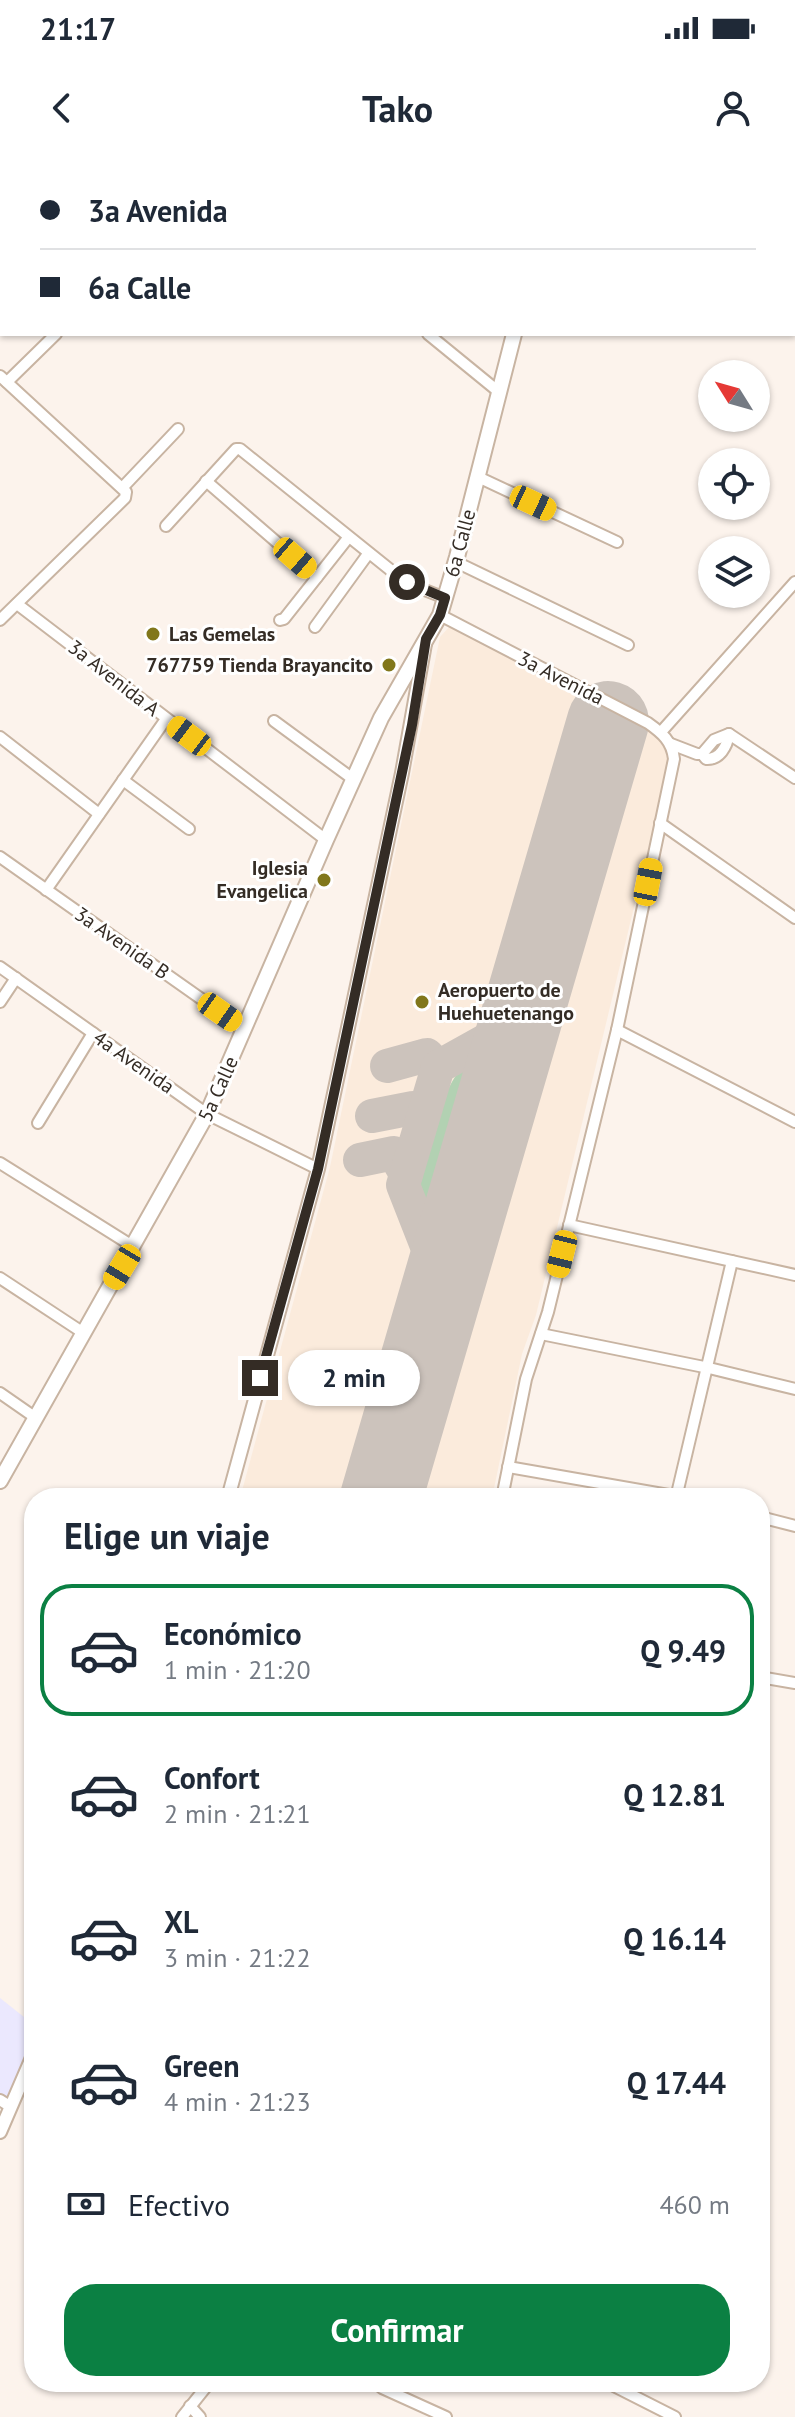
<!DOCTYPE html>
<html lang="es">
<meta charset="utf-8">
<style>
body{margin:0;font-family:"PT Sans",sans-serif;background:#f2f2f3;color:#1f2937;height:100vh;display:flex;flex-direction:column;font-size:30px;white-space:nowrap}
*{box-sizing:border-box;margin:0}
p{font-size:26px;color:#747a83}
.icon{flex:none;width:44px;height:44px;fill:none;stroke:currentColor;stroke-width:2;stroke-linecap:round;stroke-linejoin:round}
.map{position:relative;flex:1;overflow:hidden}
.drawer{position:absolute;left:24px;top:1328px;width:746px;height:904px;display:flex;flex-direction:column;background:#fff;border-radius:32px;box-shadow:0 2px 6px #0004}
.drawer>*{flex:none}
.hud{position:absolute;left:0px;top:0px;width:796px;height:176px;box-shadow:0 2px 6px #0004;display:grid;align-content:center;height:176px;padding:0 40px;background:#fff}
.needle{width:52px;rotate:307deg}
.buttons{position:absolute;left:698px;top:200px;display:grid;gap:16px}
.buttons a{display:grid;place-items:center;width:72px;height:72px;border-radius:50%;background:#fff;box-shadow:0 2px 6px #0004;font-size:40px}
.end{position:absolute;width:36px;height:36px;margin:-18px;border:10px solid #342c25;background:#fff;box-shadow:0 0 0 4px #fff}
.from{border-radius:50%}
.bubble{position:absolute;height:56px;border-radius:28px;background:#fff;box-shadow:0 2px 6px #0004;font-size:26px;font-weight:700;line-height:56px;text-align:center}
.car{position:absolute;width:24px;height:48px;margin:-24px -12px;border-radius:10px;box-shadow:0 0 6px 2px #0007;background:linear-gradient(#f5c518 24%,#345 0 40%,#f5c518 0 76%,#345 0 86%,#f5c518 0)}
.hud b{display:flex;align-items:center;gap:28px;height:76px;font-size:30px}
.hud b+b{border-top:2px solid #e0e1e3}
.hud i{width:20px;height:20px;background:#1f2937}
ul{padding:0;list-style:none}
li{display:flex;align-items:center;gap:24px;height:132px;margin:0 16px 12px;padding:0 24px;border:4px solid transparent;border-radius:32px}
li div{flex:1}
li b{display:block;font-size:30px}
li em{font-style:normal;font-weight:700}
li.current{border-color:#0b8043}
li>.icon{width:72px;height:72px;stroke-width:1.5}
h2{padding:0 40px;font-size:36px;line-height:96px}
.pay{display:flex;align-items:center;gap:20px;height:88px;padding:0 40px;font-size:30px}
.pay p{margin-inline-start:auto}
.button{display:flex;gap:16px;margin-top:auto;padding:16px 40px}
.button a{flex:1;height:92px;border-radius:32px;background:#0b8043;color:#fff;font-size:32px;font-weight:700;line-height:92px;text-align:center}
.status{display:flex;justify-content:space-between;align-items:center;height:56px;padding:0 40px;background:#fff;direction:ltr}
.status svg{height:22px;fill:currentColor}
header{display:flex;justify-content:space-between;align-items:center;height:104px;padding:0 40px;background:#fff;font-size:36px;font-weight:700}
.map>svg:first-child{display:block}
</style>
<div class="status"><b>21:17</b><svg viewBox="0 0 49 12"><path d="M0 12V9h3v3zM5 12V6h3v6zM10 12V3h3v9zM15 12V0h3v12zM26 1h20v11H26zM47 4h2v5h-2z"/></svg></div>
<header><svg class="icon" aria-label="back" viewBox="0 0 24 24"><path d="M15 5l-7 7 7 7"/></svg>Tako<svg class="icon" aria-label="person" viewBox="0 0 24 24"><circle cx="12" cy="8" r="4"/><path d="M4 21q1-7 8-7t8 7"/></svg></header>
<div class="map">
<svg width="795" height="2257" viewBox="0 0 795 2257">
<rect width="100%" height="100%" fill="#fcf3ec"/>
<!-- built -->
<polygon fill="#fbebdc" points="450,466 660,576 671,593 536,1155 522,1194 492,1338 240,1338 330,1007 440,477"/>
<!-- medical -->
<polygon fill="#ebe8fe" points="0,1838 34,1865 34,1889 11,1947 0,1940"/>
<!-- green -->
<path fill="#b2d1b2" d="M492,897L495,901L443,1070C424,1067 418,1046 416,1030C425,1000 442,919 468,903C474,900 484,899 492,897Z"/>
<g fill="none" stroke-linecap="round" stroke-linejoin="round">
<!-- taxiway -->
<g stroke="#ccc3bc" stroke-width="34">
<polyline points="387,906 427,895 438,907"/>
<polyline points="372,956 413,948 422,959"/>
<polyline points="360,1000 394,993 406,1014"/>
<polyline points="443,1127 403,1025 438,907 521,861"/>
</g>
<!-- runway -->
<polyline stroke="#ccc3bc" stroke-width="82" points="381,1338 608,562"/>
<!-- minor casing -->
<g stroke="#c8b4a2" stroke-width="14">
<g id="minor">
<polyline points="266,2 266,0"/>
<polyline points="733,2 734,0"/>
<polyline points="794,112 795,111"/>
<polyline points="428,174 499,232"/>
<polyline points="0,216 126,332 125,338 0,460"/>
<polyline points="7,222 56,174"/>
<polyline points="478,317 617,382"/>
<polyline points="206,321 317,417"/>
<polyline points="123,327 178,269"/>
<polyline points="166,366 236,289 240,289 393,412 412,425 445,438"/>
<polyline points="456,402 628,485"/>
<polyline points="17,444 326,680"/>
<path d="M440,455L648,563C662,573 672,581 674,599L617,870L548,1152L526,1219L502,1338"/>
<polyline points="280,460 284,459 348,378"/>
<polyline points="315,467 368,394"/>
<polyline points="274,561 353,619"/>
<polyline points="661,572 795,422"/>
<polyline points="0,577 99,654"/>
<polyline points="671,584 697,594 702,594 714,580 729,574 795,618"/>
<path d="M702,594L706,599C720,600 727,586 729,574"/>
<polyline points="123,620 189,669"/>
<polyline points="660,663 795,758"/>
<polyline points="0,697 244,869"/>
<polyline points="46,730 166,559"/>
<polyline points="0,807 207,954 318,1009"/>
<polyline points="0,842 16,818"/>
<polyline points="617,870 795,962"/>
<polyline points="38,963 93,873"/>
<polyline points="0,1003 134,1087"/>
<polyline points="569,1065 795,1115"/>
<polyline points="0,1118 82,1172"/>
<polyline points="541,1174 709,1208 795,1229"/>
<polyline points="0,1233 36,1258"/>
<polyline points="508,1307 680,1337"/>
<polyline points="676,1338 732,1101"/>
<polyline points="760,1357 795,1366"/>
<polyline points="760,1517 795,1523"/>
<polyline points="0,1940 11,1947"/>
<polyline points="375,2222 382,2228 446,2257"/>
<polyline points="606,2222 675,2257"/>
<polyline points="190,2246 200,2257"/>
<polyline points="182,2257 210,2222"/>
</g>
</g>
<!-- tertiary casing -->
<g stroke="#c8b4a2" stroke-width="16">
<g id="tertiary">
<polyline points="25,2 28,0"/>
<polyline points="0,21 2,19"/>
<polyline points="794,155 795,155"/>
<polyline points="228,1338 318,1009 402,613 425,484"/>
<polyline points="0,1972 34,1893"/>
</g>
</g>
<!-- secondary casing -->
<g stroke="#c8b4a2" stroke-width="18">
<g id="secondary">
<polyline points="559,2 559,0"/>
<polyline points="0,1321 207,954 326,680 381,558 440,455 457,397 514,174"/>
</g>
</g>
<!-- minor -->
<use href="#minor" stroke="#fff" stroke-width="10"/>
<!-- tertiary -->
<use href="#tertiary" stroke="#fff" stroke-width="12"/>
<!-- secondary -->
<use href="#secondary" stroke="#fff" stroke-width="14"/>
</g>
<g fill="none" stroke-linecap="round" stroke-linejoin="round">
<!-- route -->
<polyline stroke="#342c25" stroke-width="10" points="260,1218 318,1009 412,565 426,479 440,455 445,438 407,422"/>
</g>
<!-- markers -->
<g fill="#81771b" stroke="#fff" stroke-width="3">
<circle cx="153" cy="474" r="8"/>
<circle cx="389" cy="505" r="8"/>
<circle cx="324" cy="720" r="8"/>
<circle cx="422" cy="842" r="8"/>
</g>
<g text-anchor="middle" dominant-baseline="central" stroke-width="6" stroke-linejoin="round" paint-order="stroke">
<!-- street labels -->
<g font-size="20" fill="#342c25" stroke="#fff">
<text transform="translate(460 383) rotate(-75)">6a Calle</text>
<text transform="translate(114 518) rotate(38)">3a Avenida A</text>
<text transform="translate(561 518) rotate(27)">3a Avenida</text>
<text transform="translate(122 783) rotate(35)">3a Avenida B</text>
<text transform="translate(134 902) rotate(35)">4a Avenida</text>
<text transform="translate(218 929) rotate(-66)">5a Calle</text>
</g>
<!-- poi labels -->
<g font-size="20" font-weight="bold" fill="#342c25" stroke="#fff" text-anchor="start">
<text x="169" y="474">Las Gemelas</text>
<text x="373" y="505" text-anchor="end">767759 Tienda Brayancito</text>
<text x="308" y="708" text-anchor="end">Iglesia<tspan x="308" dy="23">Evangelica</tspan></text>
<text x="438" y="830">Aeropuerto de<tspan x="438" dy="23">Huehuetenango</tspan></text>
</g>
</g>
</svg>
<div class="buttons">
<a><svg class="needle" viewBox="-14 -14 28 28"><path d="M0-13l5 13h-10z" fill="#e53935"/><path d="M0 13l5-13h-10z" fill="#747a83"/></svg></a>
<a><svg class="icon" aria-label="locate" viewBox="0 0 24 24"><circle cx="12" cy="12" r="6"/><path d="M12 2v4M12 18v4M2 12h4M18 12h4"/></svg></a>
<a><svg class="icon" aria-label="layers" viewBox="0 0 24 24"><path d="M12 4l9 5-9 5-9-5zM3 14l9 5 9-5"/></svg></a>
</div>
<i class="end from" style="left:407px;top:422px"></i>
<i class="end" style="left:260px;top:1218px"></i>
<div class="bubble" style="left:288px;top:1190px;width:132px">2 min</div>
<i class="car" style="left:533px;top:343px;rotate:115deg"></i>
<i class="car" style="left:295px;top:398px;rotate:131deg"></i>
<i class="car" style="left:189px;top:576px;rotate:307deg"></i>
<i class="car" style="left:648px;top:722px;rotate:11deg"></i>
<i class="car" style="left:220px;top:852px;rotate:125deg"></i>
<i class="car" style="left:562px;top:1094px;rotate:194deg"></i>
<i class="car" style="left:122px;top:1107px;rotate:211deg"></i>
<div class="hud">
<b><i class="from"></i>3a Avenida</b>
<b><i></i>6a Calle</b>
</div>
<section class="drawer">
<h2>Elige un viaje</h2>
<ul>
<li class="current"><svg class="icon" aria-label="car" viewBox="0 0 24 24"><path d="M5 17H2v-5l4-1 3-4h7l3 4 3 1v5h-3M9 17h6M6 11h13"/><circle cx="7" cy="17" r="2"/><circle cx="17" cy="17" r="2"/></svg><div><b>Económico</b><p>1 min · 21:20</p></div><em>Q 9.49</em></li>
<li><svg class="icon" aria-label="car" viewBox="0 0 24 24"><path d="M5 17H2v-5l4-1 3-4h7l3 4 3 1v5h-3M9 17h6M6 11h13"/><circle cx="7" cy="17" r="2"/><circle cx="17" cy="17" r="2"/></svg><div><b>Confort</b><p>2 min · 21:21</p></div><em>Q 12.81</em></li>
<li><svg class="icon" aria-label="car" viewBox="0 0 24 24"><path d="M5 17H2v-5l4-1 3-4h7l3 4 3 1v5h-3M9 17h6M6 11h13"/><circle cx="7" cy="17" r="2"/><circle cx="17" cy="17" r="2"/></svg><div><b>XL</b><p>3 min · 21:22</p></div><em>Q 16.14</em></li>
<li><svg class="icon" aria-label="car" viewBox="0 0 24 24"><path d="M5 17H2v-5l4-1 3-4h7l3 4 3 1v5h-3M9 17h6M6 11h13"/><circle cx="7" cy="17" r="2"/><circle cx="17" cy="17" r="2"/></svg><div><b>Green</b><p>4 min · 21:23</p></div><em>Q 17.44</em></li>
</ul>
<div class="pay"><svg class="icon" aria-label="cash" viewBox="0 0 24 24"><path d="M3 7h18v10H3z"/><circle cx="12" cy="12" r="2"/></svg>Efectivo<p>460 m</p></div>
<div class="button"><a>Confirmar</a></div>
</section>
</div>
